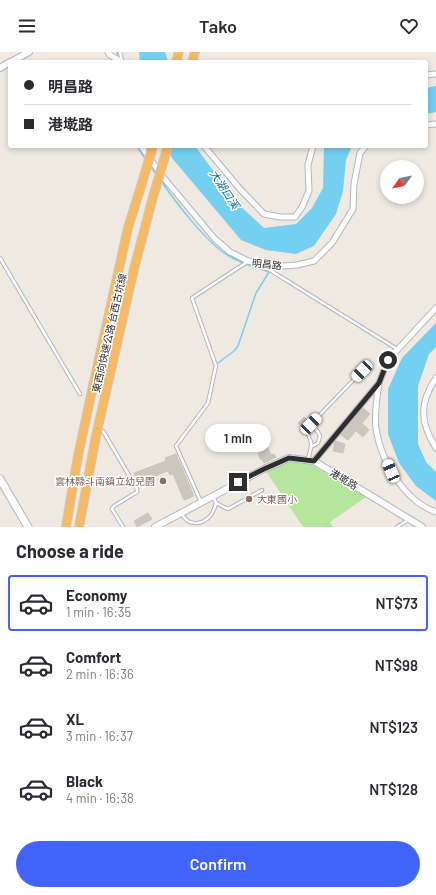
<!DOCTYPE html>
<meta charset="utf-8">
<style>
body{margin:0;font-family:Barlow,"Noto Sans TC",sans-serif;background:#f2f2f3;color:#2b2b33;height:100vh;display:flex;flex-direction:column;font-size:15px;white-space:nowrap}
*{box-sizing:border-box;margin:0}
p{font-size:13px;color:#7c7c81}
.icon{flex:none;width:22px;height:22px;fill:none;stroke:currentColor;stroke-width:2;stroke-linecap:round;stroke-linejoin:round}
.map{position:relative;height:475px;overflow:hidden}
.panel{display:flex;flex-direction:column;background:#fff;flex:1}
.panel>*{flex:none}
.hud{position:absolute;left:8px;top:8px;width:420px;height:88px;border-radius:4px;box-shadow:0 2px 6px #0003;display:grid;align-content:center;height:88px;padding:0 16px;background:#fff}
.needle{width:26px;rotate:237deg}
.controls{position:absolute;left:380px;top:108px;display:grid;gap:8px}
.controls a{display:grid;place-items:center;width:44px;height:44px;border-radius:50%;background:#fff;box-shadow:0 2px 6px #0003;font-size:20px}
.end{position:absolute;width:18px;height:18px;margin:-9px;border:5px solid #2e2e2e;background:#fff;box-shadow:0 0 0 2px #fff}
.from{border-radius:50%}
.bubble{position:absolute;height:28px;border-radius:14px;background:#fff;box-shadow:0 2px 6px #0003;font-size:13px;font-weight:600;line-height:28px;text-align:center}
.car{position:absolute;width:12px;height:24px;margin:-12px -6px;border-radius:5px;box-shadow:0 0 3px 1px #0007;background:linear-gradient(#fff 24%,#345 0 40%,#fff 0 76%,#345 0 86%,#fff 0)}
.hud b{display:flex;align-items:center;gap:14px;height:38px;font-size:15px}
.hud b+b{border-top:1px solid #e1e1e2}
.hud i{width:10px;height:10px;background:#2b2b33}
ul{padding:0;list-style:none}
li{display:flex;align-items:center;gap:12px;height:56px;margin:0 8px 6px;padding:0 8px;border:2px solid transparent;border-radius:4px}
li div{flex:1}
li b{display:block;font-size:15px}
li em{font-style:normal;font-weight:600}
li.active{border-color:#4264fb}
li>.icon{width:36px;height:36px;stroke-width:1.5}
h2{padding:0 16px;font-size:18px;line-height:48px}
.primary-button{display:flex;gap:8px;margin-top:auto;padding:8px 16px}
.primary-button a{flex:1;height:46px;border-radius:24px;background:#4264fb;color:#fff;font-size:16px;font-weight:600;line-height:46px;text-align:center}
header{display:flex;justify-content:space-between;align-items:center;height:52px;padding:0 16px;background:#fff;font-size:18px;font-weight:600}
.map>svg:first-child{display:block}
</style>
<header><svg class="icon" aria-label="menu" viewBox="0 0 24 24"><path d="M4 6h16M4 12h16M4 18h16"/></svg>Tako<svg class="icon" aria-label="heart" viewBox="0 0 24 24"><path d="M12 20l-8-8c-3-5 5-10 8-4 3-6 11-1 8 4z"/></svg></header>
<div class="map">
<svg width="436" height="475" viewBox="0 0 436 475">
<rect width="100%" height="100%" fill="#efe9e1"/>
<!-- green -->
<polygon fill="#b6e59e" points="290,409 310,412 366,445 330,470 333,475 303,475 266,419"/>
<!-- water -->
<g fill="#75cff0">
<polygon points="139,0 165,0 168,10 140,10"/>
<polygon points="436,34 436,60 426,62 426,36"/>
<polygon points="165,94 195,94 237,151 264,176 296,172 312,156 323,136 324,94 352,94 346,108 343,139 336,162 314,194 296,202 266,198 241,188 172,106"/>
<polygon points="436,271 436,295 429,302 418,334 418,392 426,410 436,420 436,449 416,434 399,411 388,382 388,337 402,306"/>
</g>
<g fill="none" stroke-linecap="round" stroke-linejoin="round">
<!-- stream -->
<g stroke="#75cff0" stroke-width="1.5">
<polyline points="117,0 118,6"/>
<polyline points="137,94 146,108"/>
<polyline points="150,114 156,122"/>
<path d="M161,129C175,149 208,193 229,204C241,211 256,216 269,220L256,241L238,294L234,299L218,311"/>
</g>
</g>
<!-- building -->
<g fill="#cbc7bf" stroke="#cbc5ba">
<polygon points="363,356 370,362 362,371 369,378 363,385 356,379 348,388 341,383"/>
<polygon points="304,365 309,370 303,376 298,371"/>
<polygon points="262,384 271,403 274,402 276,405 264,411 262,407 261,408 258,402 260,401 254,388"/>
<polygon points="335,389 345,392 343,401 333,399"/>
<polygon points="176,402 194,444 184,448 173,422 170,423 168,419 138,431 134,421 166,409 165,406"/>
<polygon points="148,461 152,467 137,475 134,469"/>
</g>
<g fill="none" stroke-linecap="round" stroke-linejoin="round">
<!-- service casing -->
<g stroke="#b4b7c1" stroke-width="4.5">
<g id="service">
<polyline points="120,0 122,9"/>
<polyline points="0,206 80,342"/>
<polyline points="265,215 397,297"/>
<polyline points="311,372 318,380 320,384 318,391 311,395"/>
<polyline points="103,379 137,437 137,440 114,454 112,457 123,475"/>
<path d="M308,407C309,402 312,396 311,390C309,384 306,381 309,374L362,319"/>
<polyline points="201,450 176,394 208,351 215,318 216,314 192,246 247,210"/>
<polyline points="216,451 228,457 262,438"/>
<path d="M182,462C188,474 202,474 211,463C213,460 215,455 216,451L213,444"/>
<polyline points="397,475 408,468"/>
</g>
</g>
<!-- minor casing -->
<g stroke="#b4b7c1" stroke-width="7">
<g id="minor">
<polyline points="108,0 110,3 122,10"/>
<polyline points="426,23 436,22"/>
<polyline points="426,73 436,72"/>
<polyline points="141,94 163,125 204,174 215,187 230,200 248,209 261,213 283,214 297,213 314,209 332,191 353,157 354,132 360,101 366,94"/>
<polyline points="204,94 240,137 264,162 280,165 295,165 302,155 309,139 308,113 313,94"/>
<path d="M436,326C419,351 420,371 436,396"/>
<path d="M379,331C377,346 374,362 376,377C381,409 404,449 436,460"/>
<polyline points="314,409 379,331 388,308 436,256"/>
</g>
</g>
<!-- tertiary casing -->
<g stroke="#b4b7c1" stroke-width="8">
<g id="tertiary">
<polyline points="11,10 29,0"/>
<polyline points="0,16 10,10"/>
<polyline points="155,475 264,417 289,406 314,409 422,475"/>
</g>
</g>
<!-- secondary casing -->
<g stroke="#b4b7c1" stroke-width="9">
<polyline id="secondary" points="0,427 28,475"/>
</g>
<!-- trunk casing -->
<g stroke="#c9c9c9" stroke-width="10">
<g id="trunk">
<polyline points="192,10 195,0"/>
<polyline points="66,475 78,404 93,334 128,176 142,131"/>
<polyline points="79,475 96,384 134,217 153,145"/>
</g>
</g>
<!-- service -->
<use href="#service" stroke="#fff" stroke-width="2.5"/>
<!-- minor -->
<use href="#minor" stroke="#fff" stroke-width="5"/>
<!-- tertiary -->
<use href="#tertiary" stroke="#fff" stroke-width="6"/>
<!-- secondary -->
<use href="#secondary" stroke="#fff" stroke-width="7"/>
<!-- trunk -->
<use href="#trunk" stroke="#f8ba60" stroke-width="8"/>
<!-- trunk-bridge casing -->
<g stroke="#c9c9c9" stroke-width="10" stroke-linecap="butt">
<g id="trunk-bridge">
<polyline points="176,10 179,0"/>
<polyline points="142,131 153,94"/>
<polyline points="153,145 168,94"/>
</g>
</g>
<!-- trunk-bridge -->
<use href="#trunk-bridge" stroke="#f8ba60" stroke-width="8"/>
</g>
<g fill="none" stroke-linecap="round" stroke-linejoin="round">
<!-- route -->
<polyline stroke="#2e2e2e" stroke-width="5" points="238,430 264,417 289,406 314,409 379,331 388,308"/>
</g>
<!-- markers -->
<g fill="#8d6e63" stroke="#fff" stroke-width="1.5">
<circle cx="163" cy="429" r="4"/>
<circle cx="249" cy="447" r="4"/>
</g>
<g text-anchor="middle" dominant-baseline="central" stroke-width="3" stroke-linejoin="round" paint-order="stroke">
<!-- street labels -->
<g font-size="10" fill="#2e2e2e" stroke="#fff">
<text transform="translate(267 212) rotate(7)">明昌路</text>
<text transform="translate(109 281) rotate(-77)">東西向快速公路 台西古坑線</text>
<text transform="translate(344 427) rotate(31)">港墘路</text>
</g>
<!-- education labels -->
<g font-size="10" fill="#785e54" stroke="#fff" text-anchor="end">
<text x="155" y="429">雲林縣斗南鎮立幼兒園</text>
<text x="257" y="447" text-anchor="start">大東國小</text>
</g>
<!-- water labels -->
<g font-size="11" font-style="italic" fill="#0d6fa3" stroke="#fff">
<text transform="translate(225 137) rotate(57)">大湖口溪</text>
</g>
</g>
</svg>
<div class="controls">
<a><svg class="needle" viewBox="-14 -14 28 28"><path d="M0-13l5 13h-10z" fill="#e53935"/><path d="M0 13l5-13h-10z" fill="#7c7c81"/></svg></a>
</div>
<i class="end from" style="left:388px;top:308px"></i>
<i class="end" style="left:238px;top:430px"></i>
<div class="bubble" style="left:205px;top:372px;width:66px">1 min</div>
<i class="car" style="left:362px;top:319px;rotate:224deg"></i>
<i class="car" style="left:311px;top:372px;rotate:44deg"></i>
<i class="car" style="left:391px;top:419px;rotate:337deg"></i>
<div class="hud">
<b><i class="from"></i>明昌路</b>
<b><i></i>港墘路</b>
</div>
</div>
<section class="panel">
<h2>Choose a ride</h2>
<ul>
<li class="active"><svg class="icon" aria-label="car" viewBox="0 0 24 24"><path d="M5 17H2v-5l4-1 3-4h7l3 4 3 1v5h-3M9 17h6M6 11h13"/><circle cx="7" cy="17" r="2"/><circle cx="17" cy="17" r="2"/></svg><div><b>Economy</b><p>1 min · 16:35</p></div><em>NT$73</em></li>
<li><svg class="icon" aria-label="car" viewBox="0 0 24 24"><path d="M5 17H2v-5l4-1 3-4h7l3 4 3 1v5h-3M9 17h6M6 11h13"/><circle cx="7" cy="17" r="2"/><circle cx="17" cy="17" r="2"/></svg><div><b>Comfort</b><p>2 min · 16:36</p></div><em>NT$98</em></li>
<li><svg class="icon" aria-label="car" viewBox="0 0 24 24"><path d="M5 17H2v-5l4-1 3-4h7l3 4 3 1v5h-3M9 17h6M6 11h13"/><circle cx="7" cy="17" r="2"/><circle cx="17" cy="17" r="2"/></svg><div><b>XL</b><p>3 min · 16:37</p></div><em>NT$123</em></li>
<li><svg class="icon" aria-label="car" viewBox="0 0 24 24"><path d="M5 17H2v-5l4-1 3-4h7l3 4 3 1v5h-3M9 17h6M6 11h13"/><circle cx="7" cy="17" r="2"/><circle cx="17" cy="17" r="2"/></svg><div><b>Black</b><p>4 min · 16:38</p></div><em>NT$128</em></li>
</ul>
<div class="primary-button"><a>Confirm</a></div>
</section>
